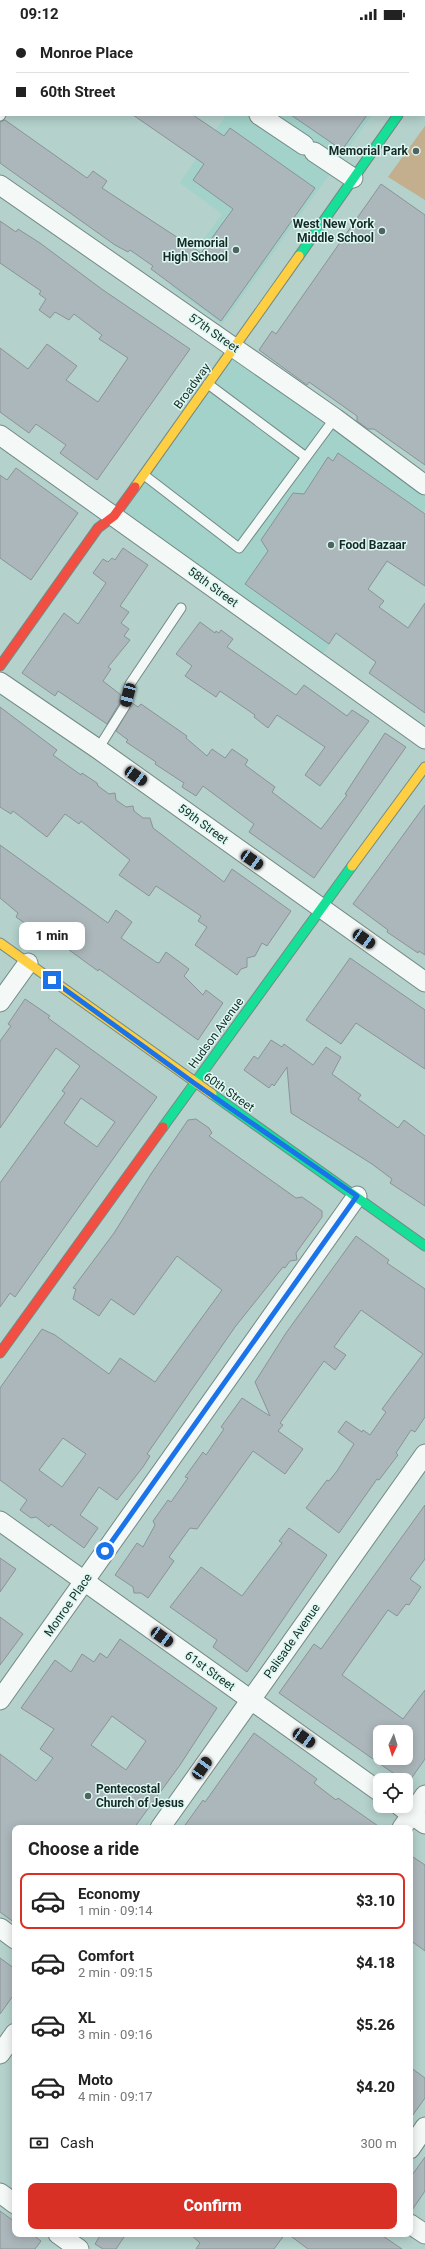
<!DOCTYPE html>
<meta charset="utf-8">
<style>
body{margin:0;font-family:Roboto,sans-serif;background:#f6f6f6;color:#222;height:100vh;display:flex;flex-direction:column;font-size:15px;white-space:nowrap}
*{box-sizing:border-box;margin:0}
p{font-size:13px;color:#767676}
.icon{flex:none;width:22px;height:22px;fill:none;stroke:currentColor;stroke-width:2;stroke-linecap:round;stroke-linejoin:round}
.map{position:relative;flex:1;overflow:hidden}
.side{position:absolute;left:12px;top:1797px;width:401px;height:412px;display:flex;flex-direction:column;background:#fff;border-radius:8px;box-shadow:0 2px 10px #0003}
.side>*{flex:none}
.hud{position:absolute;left:0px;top:0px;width:425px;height:88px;box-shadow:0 2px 10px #0003;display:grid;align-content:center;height:88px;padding:0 16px;background:#fff}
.needle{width:26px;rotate:184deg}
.fabs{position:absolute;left:373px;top:1697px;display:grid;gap:8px}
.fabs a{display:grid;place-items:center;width:40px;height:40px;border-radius:8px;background:#fff;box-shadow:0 2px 10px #0003;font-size:20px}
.end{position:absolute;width:18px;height:18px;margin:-9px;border:5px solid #1a73e8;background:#fff;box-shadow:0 0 0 2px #fff}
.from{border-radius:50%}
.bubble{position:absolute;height:28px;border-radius:8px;background:#fff;box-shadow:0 2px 10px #0003;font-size:13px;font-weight:800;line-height:28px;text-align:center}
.car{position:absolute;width:12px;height:24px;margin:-12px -6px;border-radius:5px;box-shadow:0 0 3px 1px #0007;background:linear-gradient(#222 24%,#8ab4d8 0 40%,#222 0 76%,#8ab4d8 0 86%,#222 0)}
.hud b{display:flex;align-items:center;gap:14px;height:38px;font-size:15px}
.hud b+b{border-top:1px solid #e0e0e0}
.hud i{width:10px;height:10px;background:#222}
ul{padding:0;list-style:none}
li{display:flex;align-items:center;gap:12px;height:56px;margin:0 8px 6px;padding:0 8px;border:2px solid transparent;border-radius:8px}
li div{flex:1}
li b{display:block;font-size:15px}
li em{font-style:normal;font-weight:800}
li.selected{border-color:#d93025}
li>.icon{width:36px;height:36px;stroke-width:1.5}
h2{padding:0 16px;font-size:18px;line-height:48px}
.pay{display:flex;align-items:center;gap:10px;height:44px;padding:0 16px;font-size:15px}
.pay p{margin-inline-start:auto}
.action{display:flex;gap:8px;margin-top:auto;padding:8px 16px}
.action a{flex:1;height:46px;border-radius:8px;background:#d93025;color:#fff;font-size:16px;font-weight:800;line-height:46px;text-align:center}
.status{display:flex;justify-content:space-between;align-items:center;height:28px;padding:0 20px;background:#fff;direction:ltr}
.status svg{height:11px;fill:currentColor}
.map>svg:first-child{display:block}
</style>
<div class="status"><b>09:12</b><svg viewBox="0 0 49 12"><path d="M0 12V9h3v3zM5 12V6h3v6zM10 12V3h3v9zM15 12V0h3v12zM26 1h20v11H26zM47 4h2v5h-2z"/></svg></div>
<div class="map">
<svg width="425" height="2221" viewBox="0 0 425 2221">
<rect width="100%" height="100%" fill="#b4d1cb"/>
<!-- built -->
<g fill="#a2d2c9">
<polygon points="158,0 425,0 425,10 424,11 424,1"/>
<polygon points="226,87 372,87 222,296 170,258 222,186 180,155"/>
<polygon points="227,317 425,458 425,481 320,630 114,488"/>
</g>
<!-- green -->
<polygon fill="#c3ae8d" points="425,98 425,172 388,149"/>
<!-- building -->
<g fill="#acb7bc" stroke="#8a9498" fill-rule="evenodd">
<polygon points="133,87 193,87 224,108 230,100 315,160 221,293 151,241 153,238 130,222 128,224 115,217 0,135 0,94 5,92 87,150 93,143 107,153 102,160 201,225 233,181 193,152 204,136"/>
<polygon points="291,87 367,87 342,122"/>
<polygon points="381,156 425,187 425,437 374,401 368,401 357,393 357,388 309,354 307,357 259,322 272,303 276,306"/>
<polygon points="0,193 16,204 18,201 40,215 103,262 190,321 97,452 60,425 66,417 36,396 29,405 0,384 0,320 28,341 47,316 77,338 66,352 98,374 128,330 99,311 102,307 74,286 69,292 55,284 50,290 39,282 46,271 39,266 41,263 0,235"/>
<polygon points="338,425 425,486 425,558 387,533 368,561 384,573 379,579 408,600 425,575 425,685 369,645 376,634 336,605 329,616 245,556 268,523 261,512 293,465 304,466 328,429 333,433"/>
<polygon points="16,440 78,485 31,552 0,530 0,447 7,452"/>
<polygon points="123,520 148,537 120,578 129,584 121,595 129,601 124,608 130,612 108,639 111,641 103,653 121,667 119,676 107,696 58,663 55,668 22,645 64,585 78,596 106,555 93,545 103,531 108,534 112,530 115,532"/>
<polygon points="200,594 215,605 216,603 219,605 221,602 233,611 227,619 296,667 304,657 347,688 352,682 369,693 320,758 305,747 325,719 277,687 268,700 254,689 255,687 220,663 216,669 185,648 192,638 176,626"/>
<polygon points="132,675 138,679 141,676 187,708 186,710 207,728 212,721 225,730 232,721 248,732 245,737 275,759 272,764 321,801 347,767 345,766 385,705 406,719 314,850 249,804 254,796 203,758 196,768 182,759 184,755 155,736 156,734 126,714 128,712 116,703"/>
<polygon points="0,679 57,722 53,727 81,747 82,745 97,755 98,758 109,766 115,765 116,772 126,779 133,778 134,783 143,790 150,790 153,800 224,854 232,841 291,883 267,918 262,915 255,928 247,930 247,939 241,941 237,947 195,917 207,899 198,893 201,888 156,858 149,868 119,847 130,832 81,793 79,796 65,786 47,809 13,783 11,786 0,779"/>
<polygon points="425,777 425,927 419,923 418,925 387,904 388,902 353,876"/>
<polygon points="0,817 108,895 116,882 132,894 121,910 156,934 159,935 166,924 189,941 184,948 203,967 206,962 223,975 198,1012 99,941 98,943 65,919 63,922 16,889 18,885 0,870"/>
<polygon points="350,930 425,982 425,1041 356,995 341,1016 306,992"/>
<path d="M25,971L50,988L48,990L157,1069L15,1269L10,1265L0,1279V1155L65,1065L62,1063L80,1038L56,1020L0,1100V1013L11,998L8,996ZM81,1070L115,1094L97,1119L64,1095Z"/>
<polygon points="271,1012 282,1019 284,1016 313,1037 326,1019 341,1029 332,1046 361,1067 358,1071 398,1100 404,1092 425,1108 425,1178 390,1155 392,1151 372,1136 291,1085 287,1039 274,1058 272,1056 269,1060 244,1042 254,1028 258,1031"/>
<path d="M196,1091L209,1100L212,1105L209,1108L296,1170L302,1169L322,1183V1189L296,1225L297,1232L290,1233L285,1240L283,1239L235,1299L147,1426L150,1428L143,1439L117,1472L99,1459L80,1487L98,1500L84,1520L51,1496L49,1499L36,1489L31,1490L20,1482L27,1472L0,1452V1360L42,1301L55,1307L109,1346L120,1330L155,1354L222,1262L177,1228L134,1287L111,1271L99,1288L73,1271L76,1261L73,1260L114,1205L151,1146L188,1092ZM63,1410L86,1426L62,1459L39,1442Z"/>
<polygon points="356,1208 389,1232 387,1235 425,1261 425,1389 415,1404 411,1402 396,1425 398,1427 379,1452 377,1451 339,1505 306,1480 327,1452 329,1453 337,1443 354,1416 338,1404 346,1393 362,1404 363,1402 370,1407 386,1384 382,1381 423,1326 361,1282 334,1319 346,1327 335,1342 324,1333 280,1395 283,1397 278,1403 303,1421 285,1446 253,1423 197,1501 190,1500 169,1529 174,1533 148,1570 141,1565 134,1565 133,1559 115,1547 137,1515 143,1519 155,1497 153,1493 168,1472 171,1474 188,1450 185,1449 203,1424 206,1427 224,1401 221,1399 242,1370 270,1388 255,1354 286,1305"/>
<path d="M425,1477V1531L410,1551L421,1559L409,1577L406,1576L397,1588L388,1582L342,1647L403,1691L425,1662V1731L408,1755L406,1752H403L279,1665L314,1616L321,1621ZM380,1704H406V1730H380Z"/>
<polygon points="289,1500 327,1527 247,1644 213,1619 217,1612 170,1579 201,1539 242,1568 282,1515 279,1513"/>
<polygon points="0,1530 16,1541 0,1564"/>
<polygon points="0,1589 23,1606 0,1637"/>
<path d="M120,1611L217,1680L180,1737L134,1800H15V1895L0,1884V1726L36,1753L53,1730L40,1721L54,1701L21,1680L55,1632L71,1644L82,1626L94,1634L100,1625L107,1630ZM112,1688L146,1713L126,1742L91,1717Z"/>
<polygon points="254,1705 317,1751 314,1755 336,1772 338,1770 381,1800 183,1800 203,1772 205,1774"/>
<polygon points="410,1827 425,1837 425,1923 410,1912"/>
<polygon points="0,1930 15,1941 15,1965 0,1986"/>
<polygon points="410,2039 425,2050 425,2070 410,2091"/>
<polygon points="425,2129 425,2163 410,2185 410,2150"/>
<polygon points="0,2183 15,2194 15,2206 32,2206 41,2213 35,2221 0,2221"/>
<polygon points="101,2206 126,2206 116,2221 103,2221 95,2216"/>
<polygon points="190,2206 285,2206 274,2221 196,2221 200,2215"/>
<polygon points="288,2206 380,2206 402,2221 308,2221"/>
</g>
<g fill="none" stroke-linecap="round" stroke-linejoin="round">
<!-- lane casing -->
<g stroke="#738a85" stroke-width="11">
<g id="lane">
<polyline points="44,0 45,1"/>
<polyline points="6,1 7,0"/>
<polyline points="0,9 1,8"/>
<polyline points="0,88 1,87"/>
<polyline points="208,356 306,429"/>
<polyline points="144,447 239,520 335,390"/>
<polyline points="98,721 125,678 130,656 181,580"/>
</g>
</g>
<!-- street casing -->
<g stroke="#738a85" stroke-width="21">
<g id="street">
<polyline points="129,0 130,1"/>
<polyline points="259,87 304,117"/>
<polyline points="314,124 353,150"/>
<polyline points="0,157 335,390 425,457"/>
<polyline points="0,407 425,711"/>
<polyline points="0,654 98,721 425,954"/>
<polyline points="0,974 28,935"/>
<polyline points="0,1493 380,1764"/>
<polyline points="0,1672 357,1168"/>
<polyline points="400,1778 425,1796"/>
<polyline points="160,1800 425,1426"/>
<polyline points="402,1800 425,1767"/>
<polyline points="0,1900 15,1911"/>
<polyline points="0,2026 15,2005"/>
<polyline points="410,2121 425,2099"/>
<polyline points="0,2165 15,2176"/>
<polyline points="410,2196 425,2206"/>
<polyline points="58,2206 79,2221"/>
</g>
</g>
<!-- fast casing -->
<g stroke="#738a85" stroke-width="11">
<g id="fast">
<polyline points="299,228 398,87"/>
<polyline points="212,1066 425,1218"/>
<polyline points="163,1099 352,838"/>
</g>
</g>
<!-- slow casing -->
<g stroke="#738a85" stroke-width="11">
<g id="slow">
<polyline points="135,459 299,228"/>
<polyline points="352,838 425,739"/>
<polyline points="0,915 212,1066"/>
</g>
</g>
<!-- jam casing -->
<g stroke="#738a85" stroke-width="11">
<g id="jam">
<polyline points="424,51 425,49"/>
<polyline points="0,638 98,500 114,488 135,459"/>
<polyline points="0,1325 163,1099"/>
</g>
</g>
<!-- lane -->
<use href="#lane" stroke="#f4f8f7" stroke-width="9"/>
<!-- street -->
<use href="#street" stroke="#f4f8f7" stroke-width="19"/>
<!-- fast -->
<use href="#fast" stroke="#16e098" stroke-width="9"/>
<!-- slow -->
<use href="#slow" stroke="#ffcf43" stroke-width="9"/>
<!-- jam -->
<use href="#jam" stroke="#f24e42" stroke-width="9"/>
</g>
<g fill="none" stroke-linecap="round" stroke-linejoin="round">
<!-- route -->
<polyline stroke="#1a73e8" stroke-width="5" points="52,952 194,1055 357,1168 105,1523"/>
</g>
<!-- markers -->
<g fill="#4d6460" stroke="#def8f2" stroke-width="1.5">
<circle cx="416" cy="123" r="4"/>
<circle cx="382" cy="203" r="4"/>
<circle cx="236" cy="222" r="4"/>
<circle cx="331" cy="517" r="4"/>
<circle cx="88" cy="1768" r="4"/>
</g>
<g text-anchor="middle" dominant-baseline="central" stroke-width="3" stroke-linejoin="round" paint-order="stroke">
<!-- poi labels -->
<g font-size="12" font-weight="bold" fill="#152a26" stroke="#def8f2" text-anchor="end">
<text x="408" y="123">Memorial Park</text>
<text x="374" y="196">West New York<tspan x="374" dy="14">Middle School</tspan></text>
<text x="228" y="215">Memorial<tspan x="228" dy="14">High School</tspan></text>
<text x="339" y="517" text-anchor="start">Food Bazaar</text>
<text x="96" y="1761" text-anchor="start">Pentecostal<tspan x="96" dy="14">Church of Jesus</tspan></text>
</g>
<!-- street labels -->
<g font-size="12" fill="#152a26" stroke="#def8f2">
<text transform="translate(214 305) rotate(35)">57th Street</text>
<text transform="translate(192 358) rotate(-54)">Broadway</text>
<text transform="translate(213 559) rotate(36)">58th Street</text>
<text transform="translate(203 796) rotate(36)">59th Street</text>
<text transform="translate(216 1005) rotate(-54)">Hudson Avenue</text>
<text transform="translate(229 1064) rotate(35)">60th Street</text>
<text transform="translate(68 1577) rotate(-55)">Monroe Place</text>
<text transform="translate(292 1613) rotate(-55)">Palisade Avenue</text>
<text transform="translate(210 1643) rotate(36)">61st Street</text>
</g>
</g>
</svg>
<div class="fabs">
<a><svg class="needle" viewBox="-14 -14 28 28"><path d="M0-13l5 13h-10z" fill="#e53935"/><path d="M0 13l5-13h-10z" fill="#767676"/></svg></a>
<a><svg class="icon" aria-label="locate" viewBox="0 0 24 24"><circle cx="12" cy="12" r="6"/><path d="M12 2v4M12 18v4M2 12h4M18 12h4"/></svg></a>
</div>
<i class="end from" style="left:105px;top:1523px"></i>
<i class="end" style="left:52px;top:952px"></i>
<div class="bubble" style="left:19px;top:894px;width:66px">1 min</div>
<i class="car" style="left:128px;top:667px;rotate:195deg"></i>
<i class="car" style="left:136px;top:748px;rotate:125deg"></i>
<i class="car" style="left:252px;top:832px;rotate:125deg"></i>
<i class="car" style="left:364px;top:911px;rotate:125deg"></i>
<i class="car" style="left:162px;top:1609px;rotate:126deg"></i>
<i class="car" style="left:304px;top:1710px;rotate:125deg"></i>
<i class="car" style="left:202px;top:1740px;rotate:35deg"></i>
<div class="hud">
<b><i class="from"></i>Monroe Place</b>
<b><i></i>60th Street</b>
</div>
<section class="side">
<h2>Choose a ride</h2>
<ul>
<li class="selected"><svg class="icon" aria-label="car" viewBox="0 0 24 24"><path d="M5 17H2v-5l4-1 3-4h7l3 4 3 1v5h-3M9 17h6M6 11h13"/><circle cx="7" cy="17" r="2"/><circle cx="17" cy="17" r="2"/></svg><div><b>Economy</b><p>1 min · 09:14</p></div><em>$3.10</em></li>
<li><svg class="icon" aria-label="car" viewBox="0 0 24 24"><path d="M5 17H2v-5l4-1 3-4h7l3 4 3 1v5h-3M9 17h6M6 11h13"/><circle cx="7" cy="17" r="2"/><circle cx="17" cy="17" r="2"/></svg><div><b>Comfort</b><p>2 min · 09:15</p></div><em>$4.18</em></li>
<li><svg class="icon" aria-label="car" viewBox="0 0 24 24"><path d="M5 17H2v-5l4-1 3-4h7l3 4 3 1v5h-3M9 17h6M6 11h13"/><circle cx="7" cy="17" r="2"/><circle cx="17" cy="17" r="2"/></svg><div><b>XL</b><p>3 min · 09:16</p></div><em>$5.26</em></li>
<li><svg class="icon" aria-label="car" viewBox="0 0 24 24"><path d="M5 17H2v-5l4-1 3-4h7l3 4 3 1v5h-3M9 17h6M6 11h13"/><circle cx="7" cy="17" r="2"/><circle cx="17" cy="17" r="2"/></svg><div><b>Moto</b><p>4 min · 09:17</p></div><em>$4.20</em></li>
</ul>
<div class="pay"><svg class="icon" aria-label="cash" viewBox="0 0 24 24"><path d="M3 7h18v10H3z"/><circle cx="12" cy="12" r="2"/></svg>Cash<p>300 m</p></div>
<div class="action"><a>Confirm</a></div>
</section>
</div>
